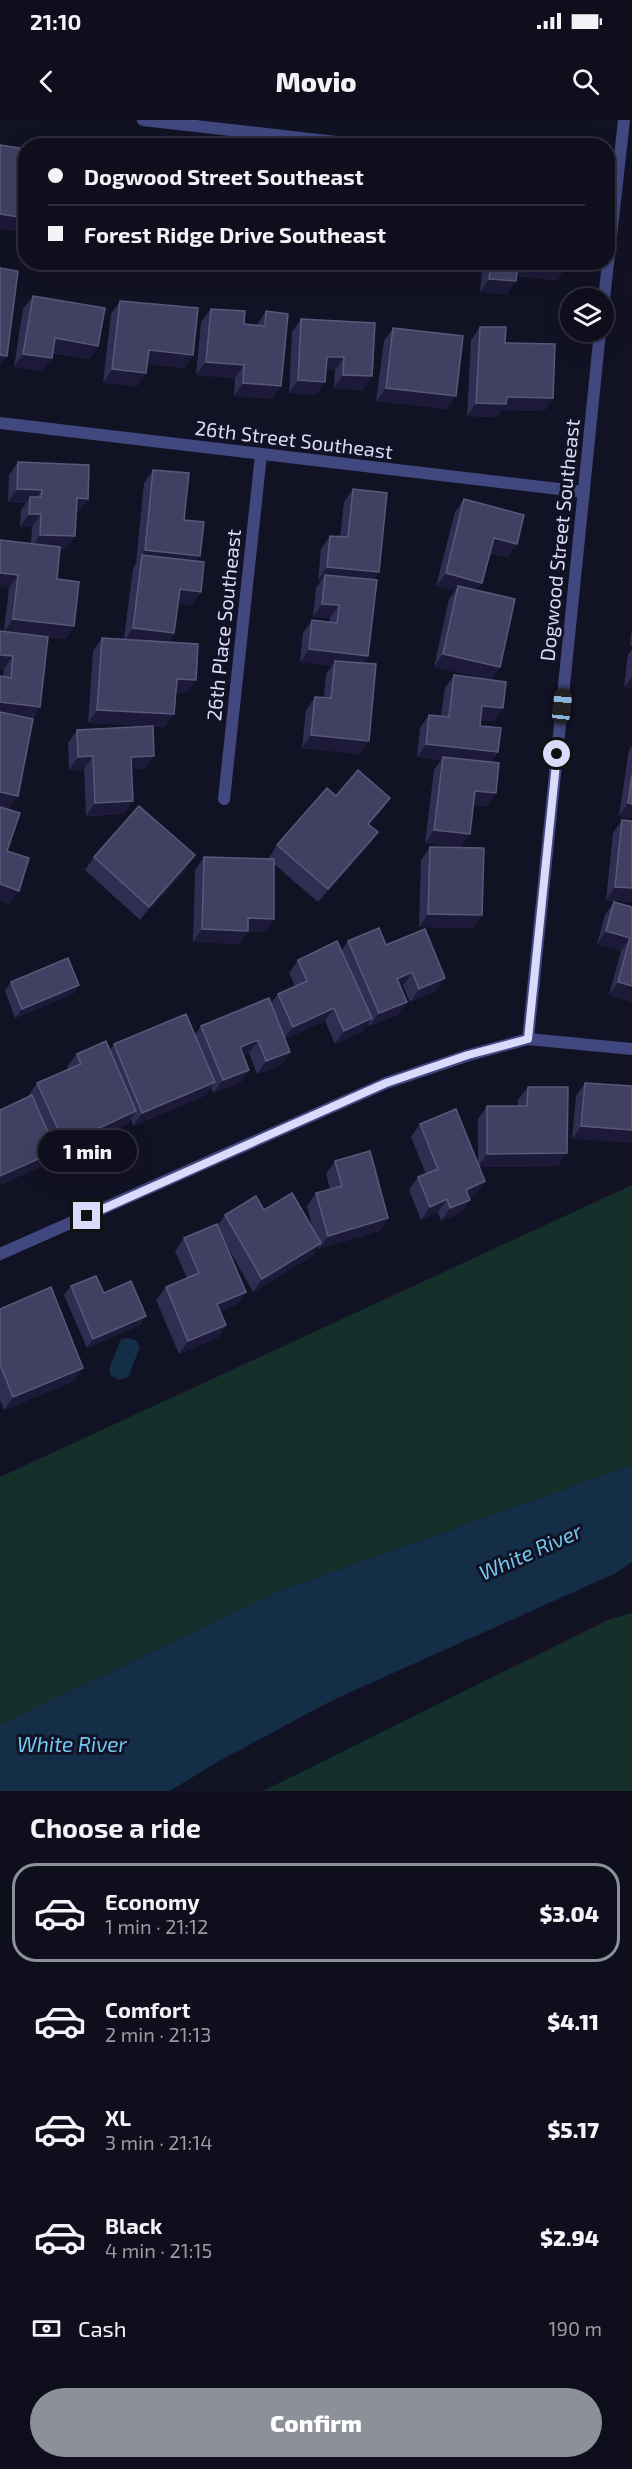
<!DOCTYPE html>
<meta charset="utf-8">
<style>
body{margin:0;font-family:"Exo 2",sans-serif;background:#1c1c29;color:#f1f3f6;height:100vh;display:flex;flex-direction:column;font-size:22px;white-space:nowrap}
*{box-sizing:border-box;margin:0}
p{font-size:20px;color:#9b9ca3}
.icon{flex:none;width:33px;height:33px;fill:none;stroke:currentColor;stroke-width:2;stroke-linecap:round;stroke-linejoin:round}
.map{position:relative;height:1671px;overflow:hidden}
.drawer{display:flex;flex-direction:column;background:#0e0e1c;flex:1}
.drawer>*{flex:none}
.hud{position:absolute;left:18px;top:18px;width:597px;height:132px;border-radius:24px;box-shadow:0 6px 24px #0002,0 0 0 2px #2e2e3b;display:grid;align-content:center;height:132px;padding:0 30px;background:#0e0e1c}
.fabs{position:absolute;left:560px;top:168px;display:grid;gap:12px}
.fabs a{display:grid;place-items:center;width:54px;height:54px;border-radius:50%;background:#0e0e1c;box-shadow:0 6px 24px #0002,0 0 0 2px #2e2e3b;font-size:30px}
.end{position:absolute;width:27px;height:27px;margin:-14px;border:8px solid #dadafb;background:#111;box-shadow:0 0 0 3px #111}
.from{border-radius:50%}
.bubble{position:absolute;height:42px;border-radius:21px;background:#0e0e1c;box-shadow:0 6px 24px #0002,0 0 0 2px #2e2e3b;font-size:20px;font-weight:800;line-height:42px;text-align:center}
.car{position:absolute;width:18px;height:36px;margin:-18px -9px;border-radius:8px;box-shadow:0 0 4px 2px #0007;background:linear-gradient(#222 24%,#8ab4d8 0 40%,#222 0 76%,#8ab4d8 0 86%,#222 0)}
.hud b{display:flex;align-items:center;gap:21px;height:57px;font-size:22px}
.hud b+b{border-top:2px solid #2e2e3b}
.hud i{width:15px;height:15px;background:#f1f3f6}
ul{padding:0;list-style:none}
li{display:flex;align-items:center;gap:18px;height:99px;margin:0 12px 9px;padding:0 18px;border:3px solid transparent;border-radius:24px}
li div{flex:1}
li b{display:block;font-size:22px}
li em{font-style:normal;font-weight:800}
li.active{border-color:#8c9099}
li>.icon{width:54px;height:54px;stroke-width:1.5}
h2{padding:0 30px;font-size:27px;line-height:72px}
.pay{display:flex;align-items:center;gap:15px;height:66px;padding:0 30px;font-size:22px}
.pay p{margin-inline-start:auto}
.button{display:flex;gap:12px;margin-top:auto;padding:12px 30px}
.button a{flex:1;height:69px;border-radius:36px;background:#8c9099;color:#fff;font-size:24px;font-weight:800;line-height:69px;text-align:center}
.status{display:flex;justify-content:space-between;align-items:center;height:42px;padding:0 30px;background:#0e0e1c;direction:ltr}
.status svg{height:16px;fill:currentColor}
header{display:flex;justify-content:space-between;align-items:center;height:78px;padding:0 30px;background:#0e0e1c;font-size:27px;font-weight:800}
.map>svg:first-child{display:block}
</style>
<div class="status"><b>21:10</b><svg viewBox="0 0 49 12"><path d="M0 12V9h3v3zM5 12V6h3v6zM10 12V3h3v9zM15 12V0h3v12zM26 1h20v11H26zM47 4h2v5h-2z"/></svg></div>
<header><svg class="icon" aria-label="back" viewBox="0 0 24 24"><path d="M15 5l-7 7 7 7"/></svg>Movio<svg class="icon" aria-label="search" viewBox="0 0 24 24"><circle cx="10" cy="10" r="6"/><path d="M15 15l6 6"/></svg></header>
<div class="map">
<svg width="632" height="1671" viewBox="0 0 632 1671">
<rect width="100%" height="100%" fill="#121225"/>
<!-- green -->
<g fill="#152f2a">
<polygon points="632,1065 632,1345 279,1471 0,1605 0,1357"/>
<polygon points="632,1493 632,1671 263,1671 610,1499"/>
</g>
<!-- water -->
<g fill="#142e47">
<polygon points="128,1218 137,1221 140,1227 128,1257 120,1260 111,1256 109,1249 121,1219"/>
<polygon points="632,1345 632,1442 616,1453 333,1580 219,1641 170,1671 0,1671 0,1605 279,1471"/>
</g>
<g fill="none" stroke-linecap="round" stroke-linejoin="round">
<!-- street -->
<g stroke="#414880" stroke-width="12">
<polyline points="143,0 371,26"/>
<polyline points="603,188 624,0"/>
<polyline points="0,303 584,372"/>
<polyline points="224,679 261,335"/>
<polyline points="528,919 600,212"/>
<polyline points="0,1134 386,963 469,935 528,919 632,929"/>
</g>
</g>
<!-- wall -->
<g fill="#2f2d51">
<polygon points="483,142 567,142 566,147 557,160 516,156 507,174 480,172"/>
<polygon points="33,176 98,226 89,239 53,233 52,238 42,251 14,247 23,189"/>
<polygon points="120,181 193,235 184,248 147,244 137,266 103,263 111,194"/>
<polygon points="211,189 244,204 257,205 266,191 272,279 234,276 235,258 196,255 201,202"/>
<polygon points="301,199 375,203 363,270 334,268 335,250 326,250 316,275 289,273 292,212"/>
<polygon points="480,207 505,223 553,278 544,291 502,290 497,297 467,296 471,220"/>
<polygon points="393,208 447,289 376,281 384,221"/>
<polygon points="18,342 79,392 76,392 75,416 66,429 60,429 57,459 74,506 65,519 48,517 40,587 32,599 9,689 4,688 7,731 9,784 0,781 0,556 3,557 4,549 4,511 9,468 31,424 32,407 20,407 21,390 26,383 8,382 9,355"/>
<polygon points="153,350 184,400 196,441 201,472 192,485 178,483 174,513 168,522 187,573 176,572 165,607 153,606 145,649 132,649 124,694 86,696 84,649 69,650 68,623 77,610 148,606 88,603 93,531 102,518 124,519 133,448 136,443 144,363"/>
<polygon points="353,369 379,452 374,459 368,536 363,543 360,634 302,628 306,590 315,577 324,577 326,554 332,546 300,542 303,513 312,500 329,502 330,498 313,497 316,468 321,461 318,460 321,429 330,416 340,417 344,382"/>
<polygon points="464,379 508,437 490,433 477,470 500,547 491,560 494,601 480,600 480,606 498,632 490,642 487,686 473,685 460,727 425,723 434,650 441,640 417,637 420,608 429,595 441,596 445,568 454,555 488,559 434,547 449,479 455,471 436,466 455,392"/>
<polygon points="632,508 632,526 630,526"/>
<polygon points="632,529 632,568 624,567 628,535"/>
<polygon points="632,625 632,698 619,696 629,630"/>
<polygon points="336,676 390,678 381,691 369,705 378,712 369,725 318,782 274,744 274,799 265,812 248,811 239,824 193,822 195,750 204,737 268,739 277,725"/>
<polygon points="622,700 632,782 606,780 613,713"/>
<polygon points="430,727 482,795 473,808 419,807 421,740"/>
<polygon points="94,737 186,749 140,800 85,750"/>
<polygon points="614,782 632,787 632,882 609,875 621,831 597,824 605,795"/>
<polygon points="348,821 386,825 436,871 410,882 403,866 400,867 407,882 397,895 370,906 368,903 363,911 335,924 325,901 285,919 290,932 281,945 257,954 249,933 243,935 249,950 240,963 213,973 211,967 206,975 133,1006 131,999 127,1004 55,1037 54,1034 46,1044 0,1065 0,990 29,977 28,976 37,963 68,949 67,947 77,934 110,930 114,924 195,915 201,906 271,883 278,874 295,866 289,853 298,840 341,831"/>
<polygon points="11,862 73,874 15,898 5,871"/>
<polygon points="585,963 632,966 572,1019 576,976"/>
<polygon points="528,967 558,1046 479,1047 485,1061 476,1074 469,1078 470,1080 461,1093 441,1101 438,1092 421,1100 409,1070 418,1057 426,1054 411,1017 420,1004 478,1044 478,999 487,986 518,986 518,980"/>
<polygon points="335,1041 388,1098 379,1111 319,1129 318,1127 312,1136 253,1172 226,1124 246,1172 236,1185 220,1192 226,1205 217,1218 179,1234 156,1180 166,1167 187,1158 175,1131 184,1118 218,1105 225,1095 264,1090 313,1110 307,1086 316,1073 330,1069 326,1054"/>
<polygon points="71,1166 104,1173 146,1196 140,1205 87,1228 64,1175"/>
<polygon points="0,1189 74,1261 4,1290 0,1280"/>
</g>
<!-- shaded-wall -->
<g fill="#1c1a38">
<polygon points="0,94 24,98 15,111 0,109"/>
<polygon points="518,142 524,142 566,147 557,160 509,155"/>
<polygon points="489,159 516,161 507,174 480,172"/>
<polygon points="55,218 98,226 89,239 46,231"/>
<polygon points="149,230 193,235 184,248 140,243"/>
<polygon points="23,234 52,238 42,251 14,247"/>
<polygon points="0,235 7,236 0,246"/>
<polygon points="327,237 344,237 335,250 317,250"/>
<polygon points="206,242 244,245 235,258 196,255"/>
<polygon points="112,249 146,253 137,266 103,263"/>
<polygon points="343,255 372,256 363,270 334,268"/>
<polygon points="298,260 325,262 316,275 289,273"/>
<polygon points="243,263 281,266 272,279 234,276"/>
<polygon points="386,268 456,276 447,289 376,281"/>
<polygon points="507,277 553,278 544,291 502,290 497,297 467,296 476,283"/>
<polygon points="17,369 42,370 32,383 30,377 26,383 8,382"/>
<polygon points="77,378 88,379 79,392 67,391"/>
<polygon points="29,394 41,394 32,407 20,407"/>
<polygon points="40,415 75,416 66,429 31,428"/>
<polygon points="494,418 517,424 508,437 484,431"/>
<polygon points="145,430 200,436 191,449 142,435 136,443"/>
<polygon points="327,447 379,452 370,465 325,455 321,461 318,460"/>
<polygon points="0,453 18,455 9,468 0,467"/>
<polygon points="446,453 482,463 473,476 458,466 455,471 436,466"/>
<polygon points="180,469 201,472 192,485 170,482"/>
<polygon points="322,484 339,485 330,498 313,497"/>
<polygon points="13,499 74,506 65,519 4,512"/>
<polygon points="133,508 174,513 165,526 124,521"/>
<polygon points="309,529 368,536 359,549 335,541 332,546 300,542"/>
<polygon points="443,534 500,547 491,560 434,547"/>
<polygon points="0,535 13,536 4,549 0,549"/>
<polygon points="632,557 632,568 624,567"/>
<polygon points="177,559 196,560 187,573 168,572"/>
<polygon points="0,582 40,587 30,600 0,596"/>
<polygon points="482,586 503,588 494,601 473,599"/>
<polygon points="97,590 174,594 165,607 88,603"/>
<polygon points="311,615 369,621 360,634 302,628"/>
<polygon points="426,624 498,632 488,645 443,637 441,640 417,637"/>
<polygon points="93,636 84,649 69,650 78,637"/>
<polygon points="154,636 145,649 122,650 131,637"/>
<polygon points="475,671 496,673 487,686 465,684"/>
<polygon points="0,672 18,676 9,689 0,687"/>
<polygon points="390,678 381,691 359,717 368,704"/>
<polygon points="133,681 124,694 86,696 95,683"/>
<polygon points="628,683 632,684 632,698 619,696"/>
<polygon points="434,710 470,714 460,727 425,723"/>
<polygon points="378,712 369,725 318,782 328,769"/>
<polygon points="195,735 186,749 140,800 149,787"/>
<polygon points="0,764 19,771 9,784 0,781"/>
<polygon points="615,767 632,768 632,782 606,780"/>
<polygon points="428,794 482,795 473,808 419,807"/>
<polygon points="248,798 274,799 265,812 248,811 239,824 193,822 202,809"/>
<polygon points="606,811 630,818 621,831 597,824"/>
<polygon points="412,852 403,866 388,872 397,859"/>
<polygon points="445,858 436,871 410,882 419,869"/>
<polygon points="618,862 632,866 632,882 609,875"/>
<polygon points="79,865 73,874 15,898 22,889"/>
<polygon points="407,882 397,895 370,906 379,893"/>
<polygon points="334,888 325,901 283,920 293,907"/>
<polygon points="372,898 363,911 335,924 344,911"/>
<polygon points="258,920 249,933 231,940 240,927"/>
<polygon points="290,932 281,945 257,954 266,941"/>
<polygon points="249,950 240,963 213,973 223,960"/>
<polygon points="215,962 206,975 133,1006 142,993"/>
<polygon points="136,991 127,1004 55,1037 65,1024"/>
<polygon points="581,1006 632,1010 632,1023 572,1019"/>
<polygon points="56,1031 46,1044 0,1065 0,1056"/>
<polygon points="567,1033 558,1046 478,1047 487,1034"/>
<polygon points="485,1061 476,1074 456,1083 466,1070"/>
<polygon points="447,1079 438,1092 421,1100 430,1087"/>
<polygon points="470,1080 461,1093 441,1101 450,1088"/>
<polygon points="388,1098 379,1111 319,1129 328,1116"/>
<polygon points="321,1123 312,1136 253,1172 262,1159"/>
<polygon points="246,1172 236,1185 208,1197 217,1184"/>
<polygon points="146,1196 140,1205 87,1228 93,1219"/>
<polygon points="226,1205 217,1218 179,1234 188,1221"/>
<polygon points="83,1248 74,1261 4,1290 13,1277"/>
</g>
<!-- building -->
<g fill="#414063" stroke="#59587b" stroke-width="1.5">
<polygon points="0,25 26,29 26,86 24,98 0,94"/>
<polygon points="491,142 518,142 516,161 489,159"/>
<polygon points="524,142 567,142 566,147"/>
<polygon points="0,148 18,151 7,236 0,235"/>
<polygon points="33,176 105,188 98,226 55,218 52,238 23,234"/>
<polygon points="120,181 198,188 193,235 149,230 146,253 112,249"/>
<polygon points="211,189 245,191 244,204 265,206 266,191 288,194 281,266 243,263 244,245 206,242"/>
<polygon points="301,199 375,203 372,256 343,255 344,237 327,237 325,262 298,260"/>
<polygon points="480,207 506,207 505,223 555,224 553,278 507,277 506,284 476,283"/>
<polygon points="393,208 463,216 456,276 386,268"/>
<polygon points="18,342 89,345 88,379 77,378 75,416 40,415 41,394 29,394 30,377 41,377 42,370 17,369"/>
<polygon points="153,350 189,353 184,400 204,402 200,436 145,430"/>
<polygon points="353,369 387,373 379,452 327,447 330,416 348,417"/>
<polygon points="464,379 524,395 517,424 494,418 482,463 446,453"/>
<polygon points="0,420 60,427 57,459 79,462 74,506 13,499 18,455 0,453"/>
<polygon points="142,435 204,442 201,472 180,469 174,513 133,508"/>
<polygon points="325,455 377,460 368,536 309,529 312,500 337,503 339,485 322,484"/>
<polygon points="458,466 515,479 500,547 443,534"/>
<polygon points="0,511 48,517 40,587 0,582 0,556 11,558 13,536 0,535"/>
<polygon points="102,518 198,524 196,560 177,559 174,594 97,590"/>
<polygon points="335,541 376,544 369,621 311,615 315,577 331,578"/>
<polygon points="454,555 506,562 503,588 482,586 480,606 501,608 498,632 426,624 429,595 449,597"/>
<polygon points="0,592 33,599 18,676 0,672"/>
<polygon points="153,606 154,636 131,637 133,681 95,683 93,636 78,637 77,610"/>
<polygon points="443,637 499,643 496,673 475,671 470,714 434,710"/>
<polygon points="358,650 390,678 368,704 378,712 328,769 277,725 327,668 336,676"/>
<polygon points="632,655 632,684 628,683"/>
<polygon points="139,686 195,735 149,787 94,737"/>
<polygon points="0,687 20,693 7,731 29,738 19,771 0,764"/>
<polygon points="622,700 632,701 632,768 615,767"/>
<polygon points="430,727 484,728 482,795 428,794"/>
<polygon points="204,737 274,739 274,799 248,798 248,811 202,809"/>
<polygon points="614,782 632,787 632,866 618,862 630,818 606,811"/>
<polygon points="379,808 386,825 425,809 445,858 419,869 412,852 397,859 407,882 379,893 348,821"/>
<polygon points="337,821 372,898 344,911 334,888 293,907 278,874 307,861 298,840"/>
<polygon points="68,838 79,865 22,889 11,862"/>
<polygon points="269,878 290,932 266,941 258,920 240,927 249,950 223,960 201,906"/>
<polygon points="186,894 215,962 142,993 114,924"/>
<polygon points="106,921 136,991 65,1024 37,963 81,944 77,934"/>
<polygon points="585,963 632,966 632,1010 581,1006"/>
<polygon points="528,967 568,967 567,1033 487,1034 487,986 527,986"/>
<polygon points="32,975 56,1031 0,1056 0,990"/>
<polygon points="456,989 485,1061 466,1070 470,1080 450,1088 447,1079 430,1087 418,1057 438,1049 420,1004"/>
<polygon points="370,1031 388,1098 328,1116 316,1073 342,1066 335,1041"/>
<polygon points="292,1073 321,1123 262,1159 225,1095 256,1076 264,1090"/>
<polygon points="217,1104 246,1172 217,1184 226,1205 188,1221 166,1167 199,1153 184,1118"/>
<polygon points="96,1156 104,1173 131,1161 146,1196 93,1219 71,1166"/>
<polygon points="51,1167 83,1248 13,1277 0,1244 0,1189"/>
</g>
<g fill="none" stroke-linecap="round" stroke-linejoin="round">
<!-- route -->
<polyline stroke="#dadafb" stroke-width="8" points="87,1096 386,963 468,935 528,919 557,634"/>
</g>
<g text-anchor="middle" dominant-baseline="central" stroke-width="6" stroke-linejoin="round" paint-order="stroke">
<!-- street labels -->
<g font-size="20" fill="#dadafb" stroke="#121225">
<text transform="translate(294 319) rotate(7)">26th Street Southeast</text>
<text transform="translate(559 420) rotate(-84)">Dogwood Street Southeast</text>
<text transform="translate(223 505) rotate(-84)">26th Place Southeast</text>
</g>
<!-- water labels -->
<g font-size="21" font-style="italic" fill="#72c8f1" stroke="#121225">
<text transform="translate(530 1431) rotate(-24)">White River</text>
<text x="72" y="1623">White River</text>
</g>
</g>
</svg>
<div class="fabs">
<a><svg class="icon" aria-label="layers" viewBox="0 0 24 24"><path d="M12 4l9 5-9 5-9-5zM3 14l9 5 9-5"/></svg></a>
</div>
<i class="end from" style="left:557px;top:634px"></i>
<i class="end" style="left:87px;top:1096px"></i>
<div class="bubble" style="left:38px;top:1010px;width:99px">1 min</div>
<i class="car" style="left:562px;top:586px;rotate:6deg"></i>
<div class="hud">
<b><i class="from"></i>Dogwood Street Southeast</b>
<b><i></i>Forest Ridge Drive Southeast</b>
</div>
</div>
<section class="drawer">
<h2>Choose a ride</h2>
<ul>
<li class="active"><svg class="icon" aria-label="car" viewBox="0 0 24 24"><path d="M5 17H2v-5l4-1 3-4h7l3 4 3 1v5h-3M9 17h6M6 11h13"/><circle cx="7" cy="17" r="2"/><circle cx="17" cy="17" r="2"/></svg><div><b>Economy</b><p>1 min · 21:12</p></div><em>$3.04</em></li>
<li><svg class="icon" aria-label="car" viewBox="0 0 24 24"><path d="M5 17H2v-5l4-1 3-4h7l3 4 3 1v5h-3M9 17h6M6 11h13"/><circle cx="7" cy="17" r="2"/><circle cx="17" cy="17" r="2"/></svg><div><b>Comfort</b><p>2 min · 21:13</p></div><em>$4.11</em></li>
<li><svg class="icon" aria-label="car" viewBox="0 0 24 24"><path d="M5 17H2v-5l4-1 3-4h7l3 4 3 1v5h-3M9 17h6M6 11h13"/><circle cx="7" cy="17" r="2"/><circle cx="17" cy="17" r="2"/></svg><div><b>XL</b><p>3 min · 21:14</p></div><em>$5.17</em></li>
<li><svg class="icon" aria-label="car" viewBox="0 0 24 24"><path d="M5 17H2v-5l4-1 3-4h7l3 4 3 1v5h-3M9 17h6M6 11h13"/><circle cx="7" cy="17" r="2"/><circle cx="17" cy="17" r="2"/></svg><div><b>Black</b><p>4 min · 21:15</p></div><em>$2.94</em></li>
</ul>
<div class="pay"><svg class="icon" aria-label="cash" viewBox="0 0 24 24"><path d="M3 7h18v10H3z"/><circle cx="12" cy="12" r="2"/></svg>Cash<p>190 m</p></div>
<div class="button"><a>Confirm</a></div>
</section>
